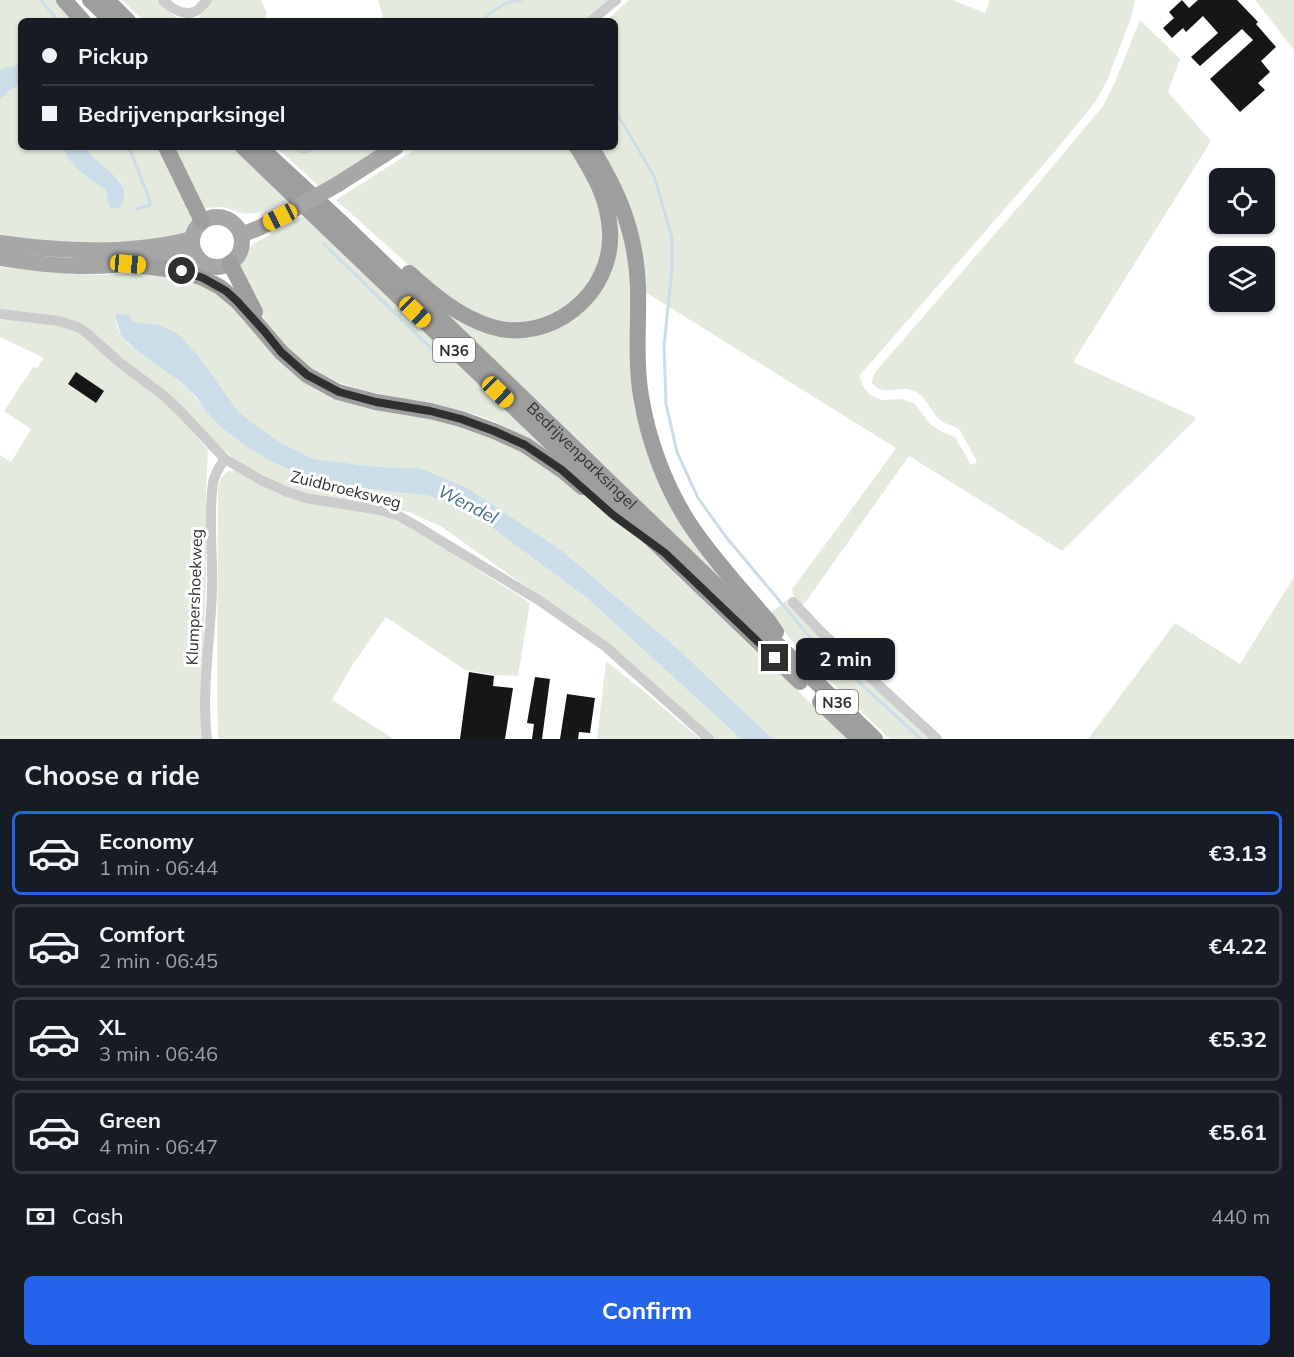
<!DOCTYPE html>
<meta charset="utf-8">
<style>
body{margin:0;font-family:Mulish,sans-serif;background:#20242c;color:#f1f3f6;height:100vh;display:flex;flex-direction:column;font-size:22px;white-space:nowrap}
*{box-sizing:border-box;margin:0}
p{font-size:20px;color:#9ea1a6}
.icon{flex:none;width:33px;height:33px;fill:none;stroke:currentColor;stroke-width:2;stroke-linecap:round;stroke-linejoin:round}
.map{position:relative;height:739px;overflow:hidden}
.side{display:flex;flex-direction:column;background:#171b24;flex:1}
.side>*{flex:none}
.top-card{position:absolute;left:18px;top:18px;width:600px;height:132px;border-radius:9px;box-shadow:0 2px 4px #0004;display:grid;align-content:center;height:132px;padding:0 24px;background:#171b24}
.buttons{position:absolute;left:1209px;top:168px;display:grid;gap:12px}
.buttons a{display:grid;place-items:center;width:66px;height:66px;border-radius:9px;background:#171b24;box-shadow:0 2px 4px #0004;font-size:30px}
.end{position:absolute;width:27px;height:27px;margin:-14px;border:8px solid #2f2f2f;background:#fff;box-shadow:0 0 0 3px #fff}
.from{border-radius:50%}
.bubble{position:absolute;height:42px;border-radius:9px;background:#171b24;box-shadow:0 2px 4px #0004;font-size:20px;font-weight:700;line-height:42px;text-align:center}
.car{position:absolute;width:18px;height:36px;margin:-18px -9px;border-radius:8px;box-shadow:0 0 4px 2px #0007;background:linear-gradient(#f5c518 24%,#345 0 40%,#f5c518 0 76%,#345 0 86%,#f5c518 0)}
.top-card b{display:flex;align-items:center;gap:21px;height:57px;font-size:22px}
.top-card b+b{border-top:2px solid #363941}
.top-card i{width:15px;height:15px;background:#f1f3f6}
ul{padding:0;list-style:none}
li{display:flex;align-items:center;gap:18px;height:84px;margin:0 12px 9px;padding:0 12px;border:3px solid #363941;border-radius:9px}
li div{flex:1}
li b{display:block;font-size:22px}
li em{font-style:normal;font-weight:700}
li.active{border-color:#2563eb}
li>.icon{width:54px;height:54px;stroke-width:1.5}
h2{padding:0 24px;font-size:27px;line-height:72px}
.pay{display:flex;align-items:center;gap:15px;height:66px;padding:0 24px;font-size:22px}
.pay p{margin-inline-start:auto}
.action{display:flex;gap:12px;margin-top:auto;padding:12px 24px}
.action a{flex:1;height:69px;border-radius:9px;background:#2563eb;color:#fff;font-size:24px;font-weight:700;line-height:69px;text-align:center}
.map>svg:first-child{display:block}
</style>
<div class="map">
<svg width="1294" height="739" viewBox="0 0 1294 739">
<rect width="100%" height="100%" fill="#fff"/>
<!-- green -->
<g fill="#e4ebde">
<polygon points="0,0 60,0 79,21 21,21 21,64 3,68 0,71"/>
<polygon points="122,0 157,0 180,21 144,21"/>
<polygon points="212,0 261,0 267,13 263,21 196,21"/>
<polygon points="378,0 611,0 592,15 580,21 384,21"/>
<path d="M629,0H952L985,13L990,0H1135L1131,18L1107,81L1095,102L1057,149L860,375L862,385L870,395L882,400L901,399L915,404L930,424L942,432L955,437L971,465L977,462L960,430C954,425 946,425 940,420C928,410 929,396 911,390C898,386 882,397 872,383L873,377L876,371L1027,197L1103,106L1115,82L1140,20L1180,59L1168,92L1211,141L1073,362L1195,417V420L1062,551L909,456L802,607L795,601L792,589L854,506L896,448L642,290L595,147H615V21H606Z"/>
<polygon points="1255,0 1294,0 1294,50"/>
<path d="M21,84V147H63C69,167 90,179 106,190L108,204L121,182L89,155L85,147H162L195,212L192,226L186,235L132,247L0,239V100L10,90Z"/>
<polygon points="173,147 237,147 292,199 257,213 244,214 223,207 205,208 196,195"/>
<polygon points="276,147 386,147 320,187"/>
<polygon points="419,147 571,147 604,213 603,259 571,307 528,324 492,322 433,287 336,200"/>
<polygon points="609,202 624,220 651,451 755,614 415,283 512,334 598,290"/>
<path d="M308,214L579,476C558,462 539,448 518,435C510,431 503,425 494,421C426,394 341,404 286,348C265,327 251,292 237,266C244,259 246,251 253,244Z"/>
<path d="M0,267L46,272L101,275L163,272L183,276L225,296L302,378L419,414L493,434L574,483L641,541L848,739H773L678,649L561,550L419,468L378,467L314,459L281,443L251,422L238,411L200,358L134,322L115,316C116,323 117,329 120,334C127,347 149,358 161,367C178,379 193,392 204,409L272,462L310,478L334,485L430,496L454,506L490,526L588,599L741,739H714L542,598L442,527L409,512L380,506L324,500L286,488L240,464L114,354L94,333L0,311Z"/>
<polygon points="2,319 54,324 76,330 163,401 176,413 208,450 206,492 206,581 203,660 204,739 0,739 0,455 11,462 31,429 4,411 33,367 37,368 44,358 0,337 0,321"/>
<polygon points="228,471 236,471 374,514 401,520 530,603 518,676 495,675 465,670 386,617 353,664 332,700 394,739 218,739 217,699 218,489 221,478"/>
<polygon points="1294,577 1294,739 1088,739 1175,623 1240,664"/>
<path d="M788,599L797,611L932,739H890C848,699 806,659 769,614Z"/>
<polygon points="606,661 641,689 700,739 597,739"/>
</g>
<!-- water -->
<g fill="#cbdde9">
<polygon points="21,64 21,84 10,90 0,100 0,71 3,68"/>
<path d="M63,147H85C95,167 138,180 120,208H111L108,204L106,190C90,179 69,167 63,147Z"/>
<polygon points="118,314 129,315 134,322 159,325 177,333 200,358 238,411 251,422 281,443 314,459 378,467 419,468 467,488 561,550 678,649 773,739 741,739 588,599 490,526 454,506 430,496 334,485 310,478 272,462 244,445 222,428 204,409 197,398 181,382 136,350 121,336 115,316"/>
</g>
<g fill="none" stroke-linecap="round" stroke-linejoin="round">
<!-- stream -->
<g stroke="#cbdde9" stroke-width="3">
<polyline points="41,0 58,21"/>
<path d="M483,21C491,10 507,1 521,0"/>
<polyline points="615,110 654,176 672,237 672,269 664,345 666,404 677,452 698,498 726,537 808,635 921,739"/>
<polyline points="129,147 150,201 150,205 137,209"/>
<polyline points="296,147 301,152 307,152 315,147"/>
<polyline points="324,244 441,358"/>
</g>
</g>
<!-- building -->
<g fill="#161616">
<polygon points="1182,0 1189,8 1198,0 1237,0 1258,22 1256,24 1276,47 1261,61 1270,72 1258,83 1265,90 1240,112 1210,79 1253,40 1242,29 1200,66 1191,57 1218,33 1203,16 1186,32 1183,28 1172,38 1163,28 1174,18 1169,12"/>
<polygon points="76,372 104,391 96,403 68,384"/>
<polygon points="469,672 494,676 493,686 513,688 505,739 460,739"/>
<polygon points="535,677 550,679 542,739 532,739 534,724 527,723"/>
<polygon points="567,694 595,698 590,733 579,732 578,739 560,739"/>
</g>
<g fill="none" stroke-linecap="round" stroke-linejoin="round">
<!-- minor -->
<g stroke="#ccc" stroke-width="10">
<path d="M163,0C171,8 184,17 196,11C200,9 204,3 207,0"/>
<polyline points="591,21 616,0"/>
<polyline points="0,314 59,321 78,327 88,334 119,362 163,395 181,412 225,459 261,480 285,491 305,498 380,510 399,516 415,525 540,601 606,647 709,739"/>
<polyline points="793,602 820,631 937,739"/>
<path d="M207,739C201,689 211,638 212,588C213,553 208,517 213,483C215,473 219,467 225,459"/>
</g>
<!-- primary -->
<g stroke="#a7a7a7" stroke-width="16">
<polyline points="338,184 396,147"/>
<circle cx="217" cy="242" r="25"/>
<polyline points="241,235 261,227 280,217"/>
<path d="M0,243C62,252 131,255 192,239"/>
<path d="M0,258C57,268 105,269 162,259C173,257 184,256 195,253"/>
</g>
<!-- trunk -->
<g stroke="#9e9e9e" stroke-width="16">
<polyline points="64,0 83,21"/>
<polyline points="90,0 112,21"/>
<polyline points="107,0 128,21"/>
<polyline points="166,147 202,221"/>
<polyline points="243,147 800,682"/>
<path id="s1" d="M260,147L342,223L875,739"/>
<path d="M591,147C619,193 636,232 638,287C639,323 635,360 641,396C648,440 665,486 689,523C712,558 742,590 769,622L776,632"/>
<polyline points="230,263 255,312"/>
<polyline points="127,264 182,271 203,278 220,287 237,301 247,312 281,352 307,375 338,392 376,402 430,411 461,419 494,431 525,445 562,470 582,487"/>
<path d="M409,273C433,295 459,316 489,326C549,346 614,294 610,231C608,197 594,175 577,147"/>
<polyline points="820,702 859,739"/>
</g>
<!-- primary-bridge -->
<polyline stroke="#a7a7a7" stroke-width="16" points="280,217 338,184"/>
</g>
<g fill="none" stroke-linecap="round" stroke-linejoin="round">
<!-- route -->
<polyline stroke="#2f2f2f" stroke-width="8" points="182,271 203,278 226,291 237,301 265,332 281,352 307,375 339,392 376,402 430,411 461,419 494,431 525,445 562,470 613,515 665,553 775,658"/>
</g>
<g text-anchor="middle" dominant-baseline="central" stroke-width="6" stroke-linejoin="round" paint-order="stroke">
<!-- shield labels -->
<g fill="#fff" stroke="#6d6d6d" stroke-width="1.5">
<rect x="433" y="338" width="42" height="24" rx="4.5"/>
<rect x="816" y="690" width="42" height="24" rx="4.5"/>
</g>
<g font-size="15" font-weight="bold" fill="#2f2f2f">
<text x="454" y="350">N36</text>
<text x="837" y="702">N36</text>
</g>
<!-- street labels -->
<g font-size="16" fill="#2f2f2f" stroke="#fff">
<text stroke="none"><textPath href="#s1" startOffset="446">Bedrijvenparksingel</textPath></text>
<text transform="translate(346 489) rotate(14)">Zuidbroeksweg</text>
<text transform="translate(194 597) rotate(-88)">Klumpershoekweg</text>
</g>
<!-- water labels -->
<g font-size="18" font-style="italic" fill="#426d8b" stroke="#fff">
<text transform="translate(468 504) rotate(27)">Wendel</text>
</g>
</g>
</svg>
<div class="buttons">
<a><svg class="icon" aria-label="locate" viewBox="0 0 24 24"><circle cx="12" cy="12" r="6"/><path d="M12 2v4M12 18v4M2 12h4M18 12h4"/></svg></a>
<a><svg class="icon" aria-label="layers" viewBox="0 0 24 24"><path d="M12 4l9 5-9 5-9-5zM3 14l9 5 9-5"/></svg></a>
</div>
<i class="end from" style="left:182px;top:271px"></i>
<i class="end" style="left:775px;top:658px"></i>
<div class="bubble" style="left:796px;top:638px;width:99px">2 min</div>
<i class="car" style="left:280px;top:217px;rotate:243deg"></i>
<i class="car" style="left:128px;top:264px;rotate:95deg"></i>
<i class="car" style="left:415px;top:312px;rotate:134deg"></i>
<i class="car" style="left:498px;top:392px;rotate:134deg"></i>
<div class="top-card">
<b><i class="from"></i>Pickup</b>
<b><i></i>Bedrijvenparksingel</b>
</div>
</div>
<section class="side">
<h2>Choose a ride</h2>
<ul>
<li class="active"><svg class="icon" aria-label="car" viewBox="0 0 24 24"><path d="M5 17H2v-5l4-1 3-4h7l3 4 3 1v5h-3M9 17h6M6 11h13"/><circle cx="7" cy="17" r="2"/><circle cx="17" cy="17" r="2"/></svg><div><b>Economy</b><p>1 min · 06:44</p></div><em>€3.13</em></li>
<li><svg class="icon" aria-label="car" viewBox="0 0 24 24"><path d="M5 17H2v-5l4-1 3-4h7l3 4 3 1v5h-3M9 17h6M6 11h13"/><circle cx="7" cy="17" r="2"/><circle cx="17" cy="17" r="2"/></svg><div><b>Comfort</b><p>2 min · 06:45</p></div><em>€4.22</em></li>
<li><svg class="icon" aria-label="car" viewBox="0 0 24 24"><path d="M5 17H2v-5l4-1 3-4h7l3 4 3 1v5h-3M9 17h6M6 11h13"/><circle cx="7" cy="17" r="2"/><circle cx="17" cy="17" r="2"/></svg><div><b>XL</b><p>3 min · 06:46</p></div><em>€5.32</em></li>
<li><svg class="icon" aria-label="car" viewBox="0 0 24 24"><path d="M5 17H2v-5l4-1 3-4h7l3 4 3 1v5h-3M9 17h6M6 11h13"/><circle cx="7" cy="17" r="2"/><circle cx="17" cy="17" r="2"/></svg><div><b>Green</b><p>4 min · 06:47</p></div><em>€5.61</em></li>
</ul>
<div class="pay"><svg class="icon" aria-label="cash" viewBox="0 0 24 24"><path d="M3 7h18v10H3z"/><circle cx="12" cy="12" r="2"/></svg>Cash<p>440 m</p></div>
<div class="action"><a>Confirm</a></div>
</section>
